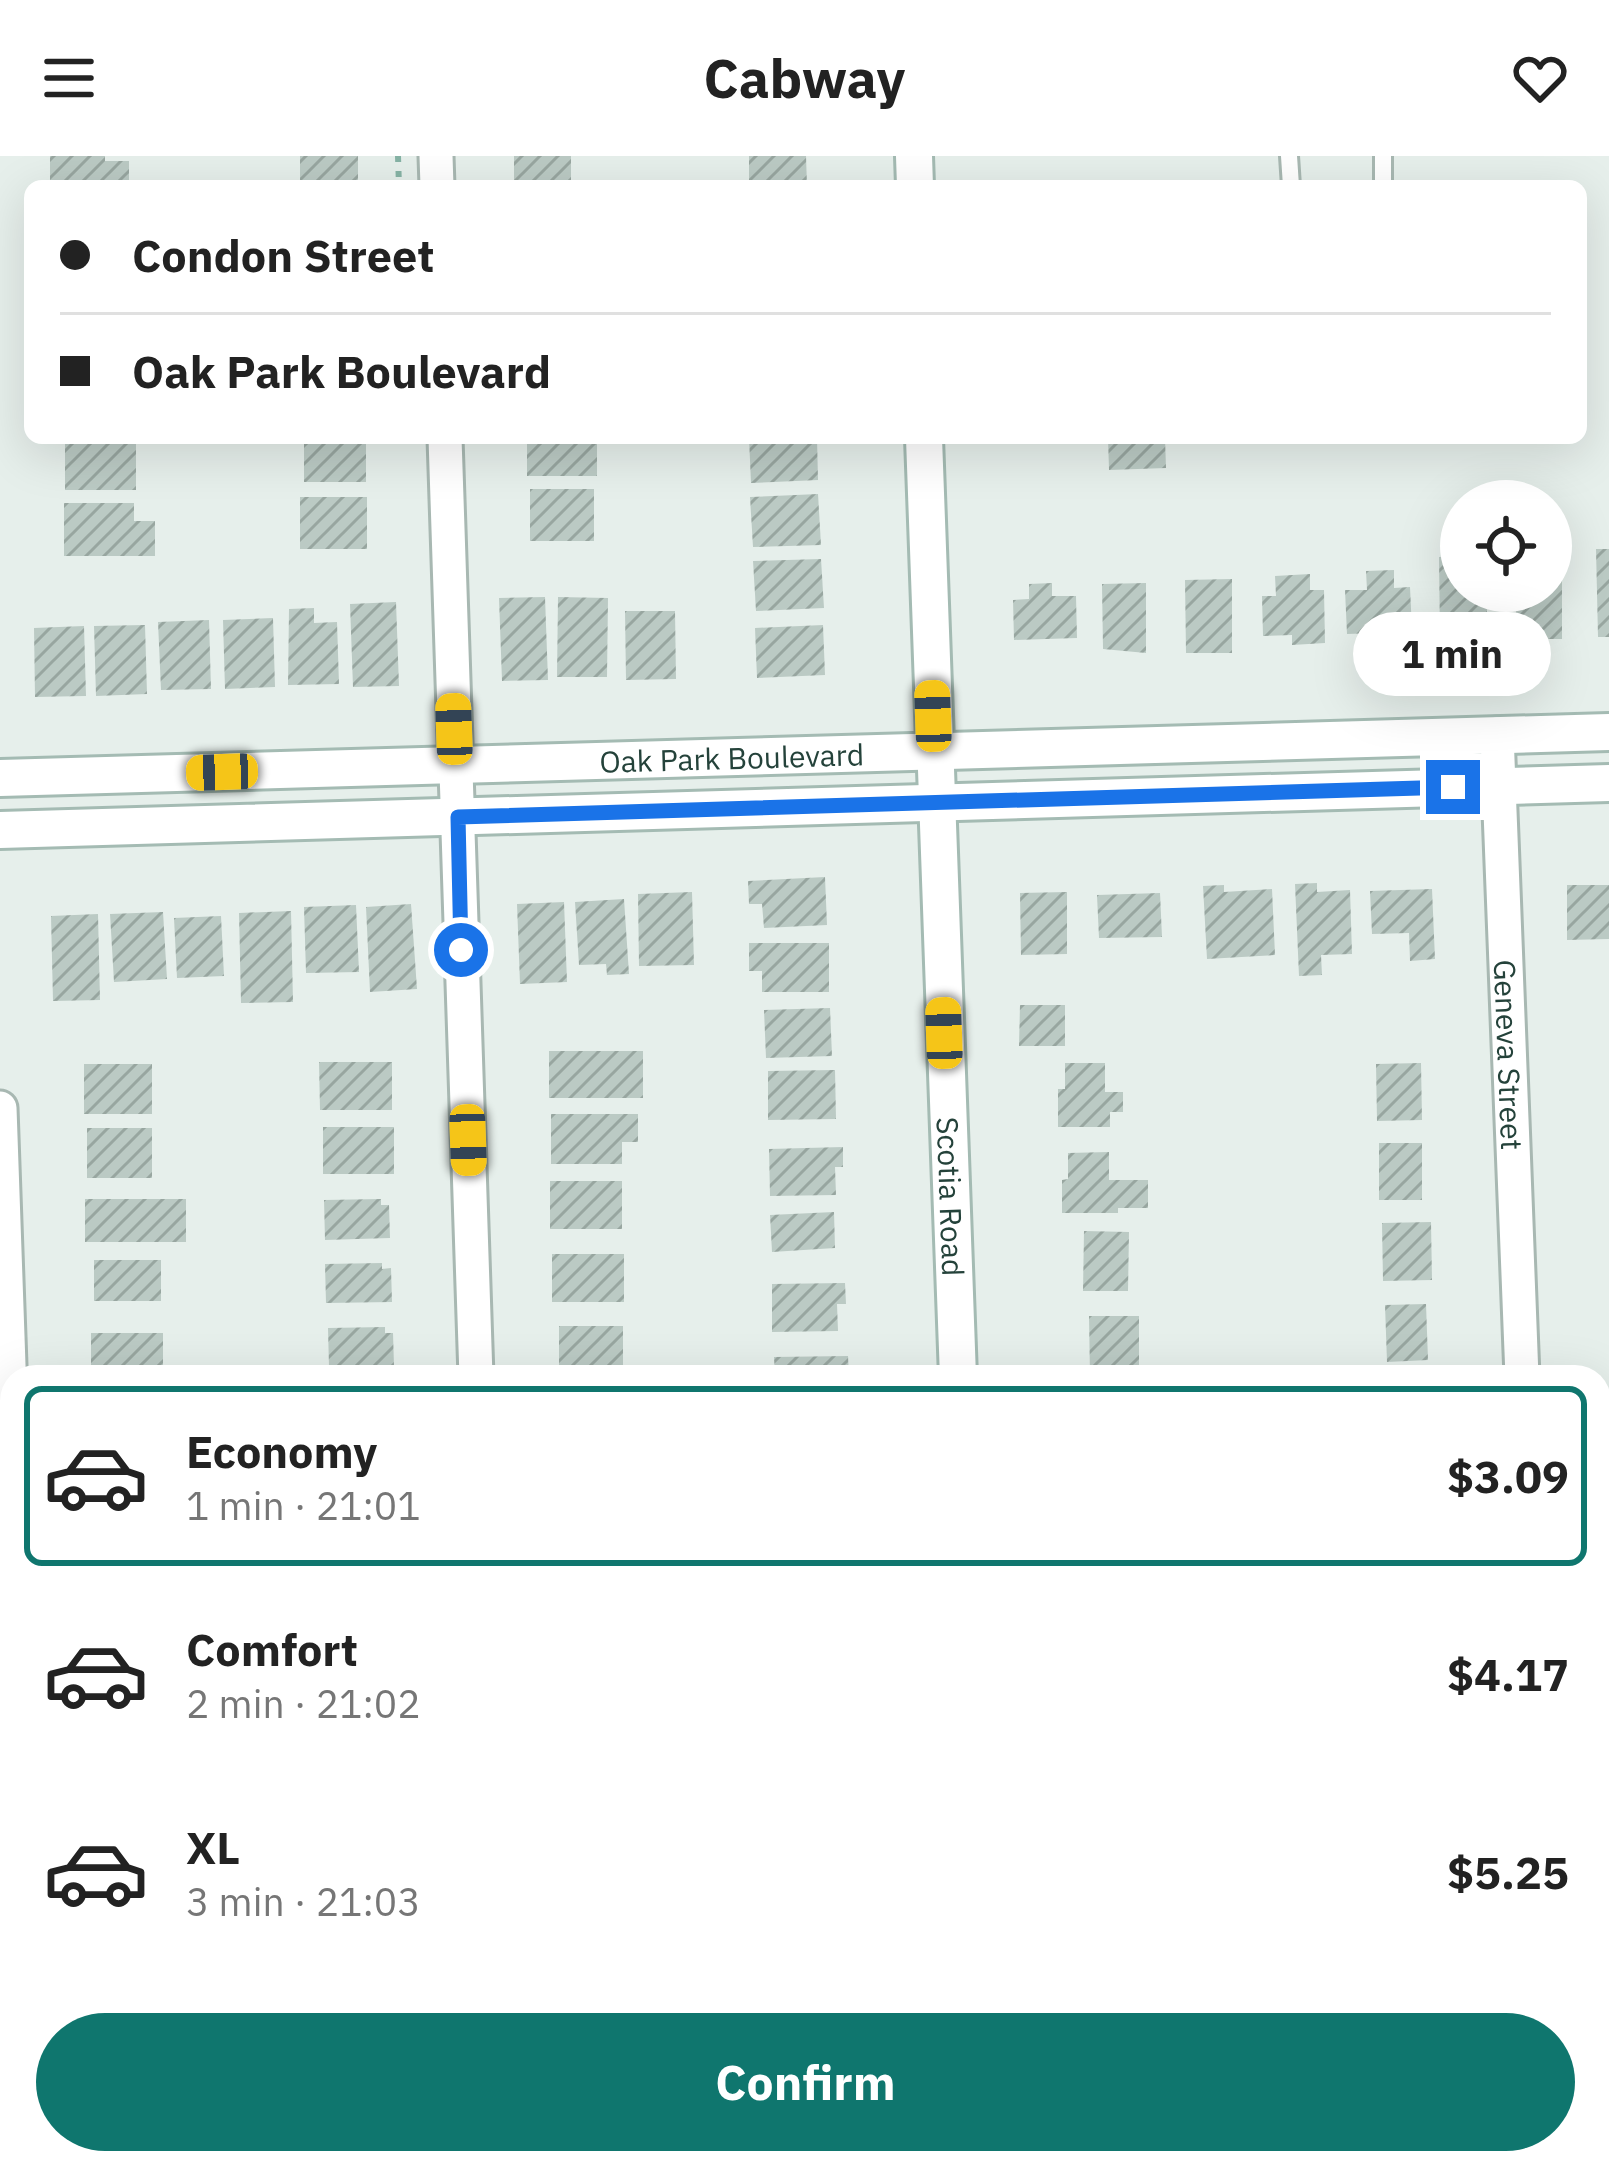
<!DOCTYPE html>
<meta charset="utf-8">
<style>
body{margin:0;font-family:"IBM Plex Sans",sans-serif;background:#f2f2f2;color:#222;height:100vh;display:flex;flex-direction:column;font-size:45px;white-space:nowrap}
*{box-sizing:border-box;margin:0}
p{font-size:39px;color:#767676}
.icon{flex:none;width:66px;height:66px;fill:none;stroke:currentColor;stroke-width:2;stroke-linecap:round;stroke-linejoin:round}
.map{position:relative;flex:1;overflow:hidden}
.side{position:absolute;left:0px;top:1209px;width:1611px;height:810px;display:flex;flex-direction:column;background:#fff;border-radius:36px 36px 0 0;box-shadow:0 12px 48px #0002}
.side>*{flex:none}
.top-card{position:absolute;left:24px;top:24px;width:1563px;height:264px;border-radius:18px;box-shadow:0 12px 48px #0002;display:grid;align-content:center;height:264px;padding:0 36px;background:#fff}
.tools{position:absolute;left:1440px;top:324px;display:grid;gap:24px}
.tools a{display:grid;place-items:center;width:132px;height:132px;border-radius:50%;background:#fff;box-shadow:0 12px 48px #0002;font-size:60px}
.end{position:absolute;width:54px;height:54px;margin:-27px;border:15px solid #1a73e8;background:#fff;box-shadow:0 0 0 6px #fff}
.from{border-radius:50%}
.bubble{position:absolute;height:84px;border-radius:42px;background:#fff;box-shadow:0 12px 48px #0002;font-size:39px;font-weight:700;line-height:84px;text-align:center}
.car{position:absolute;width:36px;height:72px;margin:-36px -18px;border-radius:15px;box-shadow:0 0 9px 3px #0007;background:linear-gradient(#f5c518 24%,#345 0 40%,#f5c518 0 76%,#345 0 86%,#f5c518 0)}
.top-card b{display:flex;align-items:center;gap:42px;height:114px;font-size:45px}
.top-card b+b{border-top:3px solid #e0e0e0}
.top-card i{width:30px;height:30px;background:#222}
ul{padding:21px 0 0;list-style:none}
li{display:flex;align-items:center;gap:36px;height:180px;margin:0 24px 18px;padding:0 12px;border:6px solid transparent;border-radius:18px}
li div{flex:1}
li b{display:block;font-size:45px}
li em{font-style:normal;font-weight:700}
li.current{border-color:#0f766e}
li>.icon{width:108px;height:108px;stroke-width:1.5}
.action{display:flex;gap:24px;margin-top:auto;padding:24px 36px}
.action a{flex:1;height:138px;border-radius:72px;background:#0f766e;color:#fff;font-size:48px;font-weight:700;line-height:138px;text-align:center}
header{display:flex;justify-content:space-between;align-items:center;height:156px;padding:0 36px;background:#fff;font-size:54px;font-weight:700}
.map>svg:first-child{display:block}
</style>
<header><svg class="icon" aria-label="menu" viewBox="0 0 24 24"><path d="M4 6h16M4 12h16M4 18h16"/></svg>Cabway<svg class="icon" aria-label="heart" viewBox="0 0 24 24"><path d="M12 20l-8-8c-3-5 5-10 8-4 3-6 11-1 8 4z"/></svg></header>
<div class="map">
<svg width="1609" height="2019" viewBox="0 0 1609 2019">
<defs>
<pattern id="building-hatch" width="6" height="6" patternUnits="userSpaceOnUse" patternTransform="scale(3)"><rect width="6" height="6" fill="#bbcac4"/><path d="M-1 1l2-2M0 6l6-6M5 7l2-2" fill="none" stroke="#98a6a0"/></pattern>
</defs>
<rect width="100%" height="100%" fill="#e6efeb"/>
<!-- building -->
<g fill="url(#building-hatch)">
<polygon points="50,0 105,0 105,5 129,5 129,29 50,30"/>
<rect x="300" y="0" width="58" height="30"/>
<rect x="514" y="0" width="57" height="30"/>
<polygon points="749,0 806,0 807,30 749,27"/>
<rect x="304" y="282" width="62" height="44"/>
<rect x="527" y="282" width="70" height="38"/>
<polygon points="749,282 817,282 818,324 751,327"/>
<polygon points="1108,282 1165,282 1166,312 1109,314"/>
<rect x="65" y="284" width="71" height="50"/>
<rect x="530" y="333" width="64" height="52"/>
<polygon points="818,338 821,389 753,391 750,341"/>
<rect x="300" y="341" width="67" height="52"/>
<polygon points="64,347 134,347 134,365 155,365 155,400 64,400"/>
<polygon points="1596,393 1609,393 1609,481 1598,481"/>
<polygon points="1459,400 1461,435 1487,435 1487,484 1440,485 1439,401"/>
<polygon points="821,403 824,452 756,455 753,405"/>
<polygon points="1394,414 1394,432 1410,431 1412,474 1402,475 1402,483 1377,484 1376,477 1347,478 1345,434 1367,434 1366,415"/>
<polygon points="1551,415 1562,415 1562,483 1516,483 1516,435 1551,435"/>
<polygon points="1310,418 1310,434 1324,434 1325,487 1292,489 1292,479 1263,480 1262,440 1276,440 1275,420"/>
<polygon points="1232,423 1232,497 1186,497 1185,424"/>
<polygon points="1052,427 1052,440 1076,440 1077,482 1014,484 1013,444 1029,443 1029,428"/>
<polygon points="1146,427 1146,497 1103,493 1102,428"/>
<polygon points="545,441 548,524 502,525 499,442"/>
<polygon points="558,441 608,442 607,521 557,521"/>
<polygon points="396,446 399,530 353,531 350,448"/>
<polygon points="314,452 314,467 337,466 339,528 288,529 289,453"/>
<polygon points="625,455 675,455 676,523 626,524"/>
<polygon points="273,462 275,531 225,533 223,464"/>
<polygon points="209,464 211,533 161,534 158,466"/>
<polygon points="145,469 147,538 96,540 94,470"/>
<polygon points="823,469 825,519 757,522 755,472"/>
<polygon points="84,470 86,540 35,541 34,472"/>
<polygon points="825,721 827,769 764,772 762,748 749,748 748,725"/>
<polygon points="1317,727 1317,736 1350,734 1352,798 1321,799 1322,819 1299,820 1295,728"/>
<polygon points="1224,729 1224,736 1272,733 1275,799 1207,803 1203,730"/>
<polygon points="1567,729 1609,729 1609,783 1567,784"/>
<polygon points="1432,733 1435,803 1410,805 1409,777 1372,778 1370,735"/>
<polygon points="692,736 694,809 639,810 638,738"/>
<polygon points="1067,736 1067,798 1021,799 1020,737"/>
<polygon points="1160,737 1162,781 1099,782 1097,739"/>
<polygon points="624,743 629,818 607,819 606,808 579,809 575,746"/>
<polygon points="564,746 567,826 520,828 517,748"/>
<polygon points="411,748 417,833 370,836 366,751"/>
<polygon points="356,749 359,816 306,817 304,751"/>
<polygon points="291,755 293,846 241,847 239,757"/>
<polygon points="163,756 167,823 114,826 110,758"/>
<polygon points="98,758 100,844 53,845 51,760"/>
<polygon points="221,760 224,820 177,822 174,762"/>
<polygon points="749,787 829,787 829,836 762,836 762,815 749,815"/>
<polygon points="1020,849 1065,849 1065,890 1019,890"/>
<polygon points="830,852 832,900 766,902 764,854"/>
<rect x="549" y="895" width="94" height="47"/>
<polygon points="319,906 392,906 392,954 320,954"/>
<polygon points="1065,907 1105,907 1105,936 1123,936 1123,956 1110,956 1110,971 1058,971 1058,933 1065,933"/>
<polygon points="1421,907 1422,964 1377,965 1376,908"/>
<rect x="84" y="908" width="68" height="50"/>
<polygon points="835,914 836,963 768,964 768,915"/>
<polygon points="551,958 638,958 638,986 622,986 622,1008 551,1008"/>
<rect x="323" y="971" width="71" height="47"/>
<rect x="87" y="972" width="65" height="50"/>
<rect x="1379" y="987" width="43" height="57"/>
<polygon points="843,991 843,1011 835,1011 836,1039 770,1040 769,993"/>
<polygon points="1109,996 1109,1024 1148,1024 1148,1052 1118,1052 1118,1057 1062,1057 1062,1024 1068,1023 1068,997"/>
<rect x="550" y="1025" width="72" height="48"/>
<rect x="85" y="1043" width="101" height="43"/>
<polygon points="381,1043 381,1049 389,1049 390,1082 325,1084 324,1044"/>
<polygon points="834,1056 835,1092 772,1096 770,1059"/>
<polygon points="1431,1066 1432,1124 1383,1125 1382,1067"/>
<polygon points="1084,1075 1129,1076 1128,1135 1083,1135"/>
<rect x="552" y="1098" width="72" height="48"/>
<rect x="94" y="1104" width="67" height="41"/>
<polygon points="382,1107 382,1113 391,1112 392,1146 326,1147 325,1108"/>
<polygon points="845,1127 846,1148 837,1148 838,1175 772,1176 772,1128"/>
<polygon points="1426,1148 1428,1204 1387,1206 1385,1149"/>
<polygon points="1089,1160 1139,1160 1139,1221 1090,1221"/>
<rect x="559" y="1170" width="64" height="43"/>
<polygon points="385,1171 385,1177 393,1177 394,1210 329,1211 328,1172"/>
<rect x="91" y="1177" width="72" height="44"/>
<polygon points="848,1200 849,1220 775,1221 774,1201"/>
<polygon points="176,2007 229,2007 229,2010 199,2013 199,2019 177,2019"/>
<polygon points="838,2007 912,2007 913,2018 838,2019"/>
<polygon points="1187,2007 1187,2019 1130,2019 1130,2008"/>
<polygon points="1410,2007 1467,2007 1468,2013 1410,2016"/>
</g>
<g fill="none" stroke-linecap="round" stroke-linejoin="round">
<!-- lane casing -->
<g stroke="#a8b8b2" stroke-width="22">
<g id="lane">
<polyline points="1289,0 1291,30"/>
<polyline points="1383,30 1383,0"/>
</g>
</g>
<!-- street casing -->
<g stroke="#a8b8b2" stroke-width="39">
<g id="street">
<polyline points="436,0 437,30"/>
<polyline points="445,282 476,1221"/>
<path id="s1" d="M1497,578L1522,1221"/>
<polyline points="0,952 12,1295"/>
<polyline points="0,1854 12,1853"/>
<polyline points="37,2007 37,2019"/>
<polyline points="1553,2007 1553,2019"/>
</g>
</g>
<!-- secondary casing -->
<g stroke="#a4bbb3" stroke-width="42">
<g id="secondary">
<polyline points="914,0 915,30"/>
<path id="s2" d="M924,282L958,1221"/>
<path id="s3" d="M0,622L1609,576"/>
<polyline points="0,674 1609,627"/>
<polyline points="1019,2007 1020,2019"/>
</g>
</g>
<!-- path -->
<g stroke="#86b3a5" stroke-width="6" stroke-dasharray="6 9" stroke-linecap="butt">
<polyline points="398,0 399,30"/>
<polyline points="501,2007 502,2019"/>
</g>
<!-- lane -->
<use href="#lane" stroke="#fff" stroke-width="16"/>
<!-- street -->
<use href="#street" stroke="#fff" stroke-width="33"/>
<!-- secondary -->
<use href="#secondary" stroke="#fff" stroke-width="36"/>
</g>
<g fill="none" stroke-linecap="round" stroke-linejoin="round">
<!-- route -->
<polyline stroke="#1a73e8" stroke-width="15" points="461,794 458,661 1453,631"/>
</g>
<g text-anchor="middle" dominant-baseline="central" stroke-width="10" stroke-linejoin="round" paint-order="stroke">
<!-- street labels -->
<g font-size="30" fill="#24423a" stroke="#f7fbf9">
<text stroke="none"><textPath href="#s3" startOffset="732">Oak Park Boulevard</textPath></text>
<text stroke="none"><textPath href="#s1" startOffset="321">Geneva Street</textPath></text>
<text stroke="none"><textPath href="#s2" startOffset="759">Scotia Road</textPath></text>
</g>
</g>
</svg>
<div class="tools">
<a><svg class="icon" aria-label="locate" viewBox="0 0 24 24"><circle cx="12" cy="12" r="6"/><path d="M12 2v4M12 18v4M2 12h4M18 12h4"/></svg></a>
</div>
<i class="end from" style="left:461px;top:794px"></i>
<i class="end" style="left:1453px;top:631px"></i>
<div class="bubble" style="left:1353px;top:456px;width:198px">1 min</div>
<i class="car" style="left:933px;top:560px;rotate:358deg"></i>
<i class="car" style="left:454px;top:573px;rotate:358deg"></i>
<i class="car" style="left:222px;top:616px;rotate:268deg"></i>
<i class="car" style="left:944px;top:877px;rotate:358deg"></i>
<i class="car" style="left:468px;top:984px;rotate:178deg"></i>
<div class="top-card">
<b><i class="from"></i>Condon Street</b>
<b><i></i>Oak Park Boulevard</b>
</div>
<section class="side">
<ul>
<li class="current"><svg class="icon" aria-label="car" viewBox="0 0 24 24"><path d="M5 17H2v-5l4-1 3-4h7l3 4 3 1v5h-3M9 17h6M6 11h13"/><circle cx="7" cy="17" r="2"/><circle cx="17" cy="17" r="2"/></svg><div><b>Economy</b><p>1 min · 21:01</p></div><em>$3.09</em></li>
<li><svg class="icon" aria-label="car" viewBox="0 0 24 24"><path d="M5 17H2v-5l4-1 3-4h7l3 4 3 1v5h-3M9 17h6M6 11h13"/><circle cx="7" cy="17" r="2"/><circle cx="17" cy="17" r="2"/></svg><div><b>Comfort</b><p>2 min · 21:02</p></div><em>$4.17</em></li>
<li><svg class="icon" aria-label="car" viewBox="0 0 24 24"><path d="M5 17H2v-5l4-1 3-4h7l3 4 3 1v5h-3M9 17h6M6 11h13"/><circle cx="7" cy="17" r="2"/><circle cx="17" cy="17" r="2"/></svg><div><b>XL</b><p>3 min · 21:03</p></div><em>$5.25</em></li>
</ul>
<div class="action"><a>Confirm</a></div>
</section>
</div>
